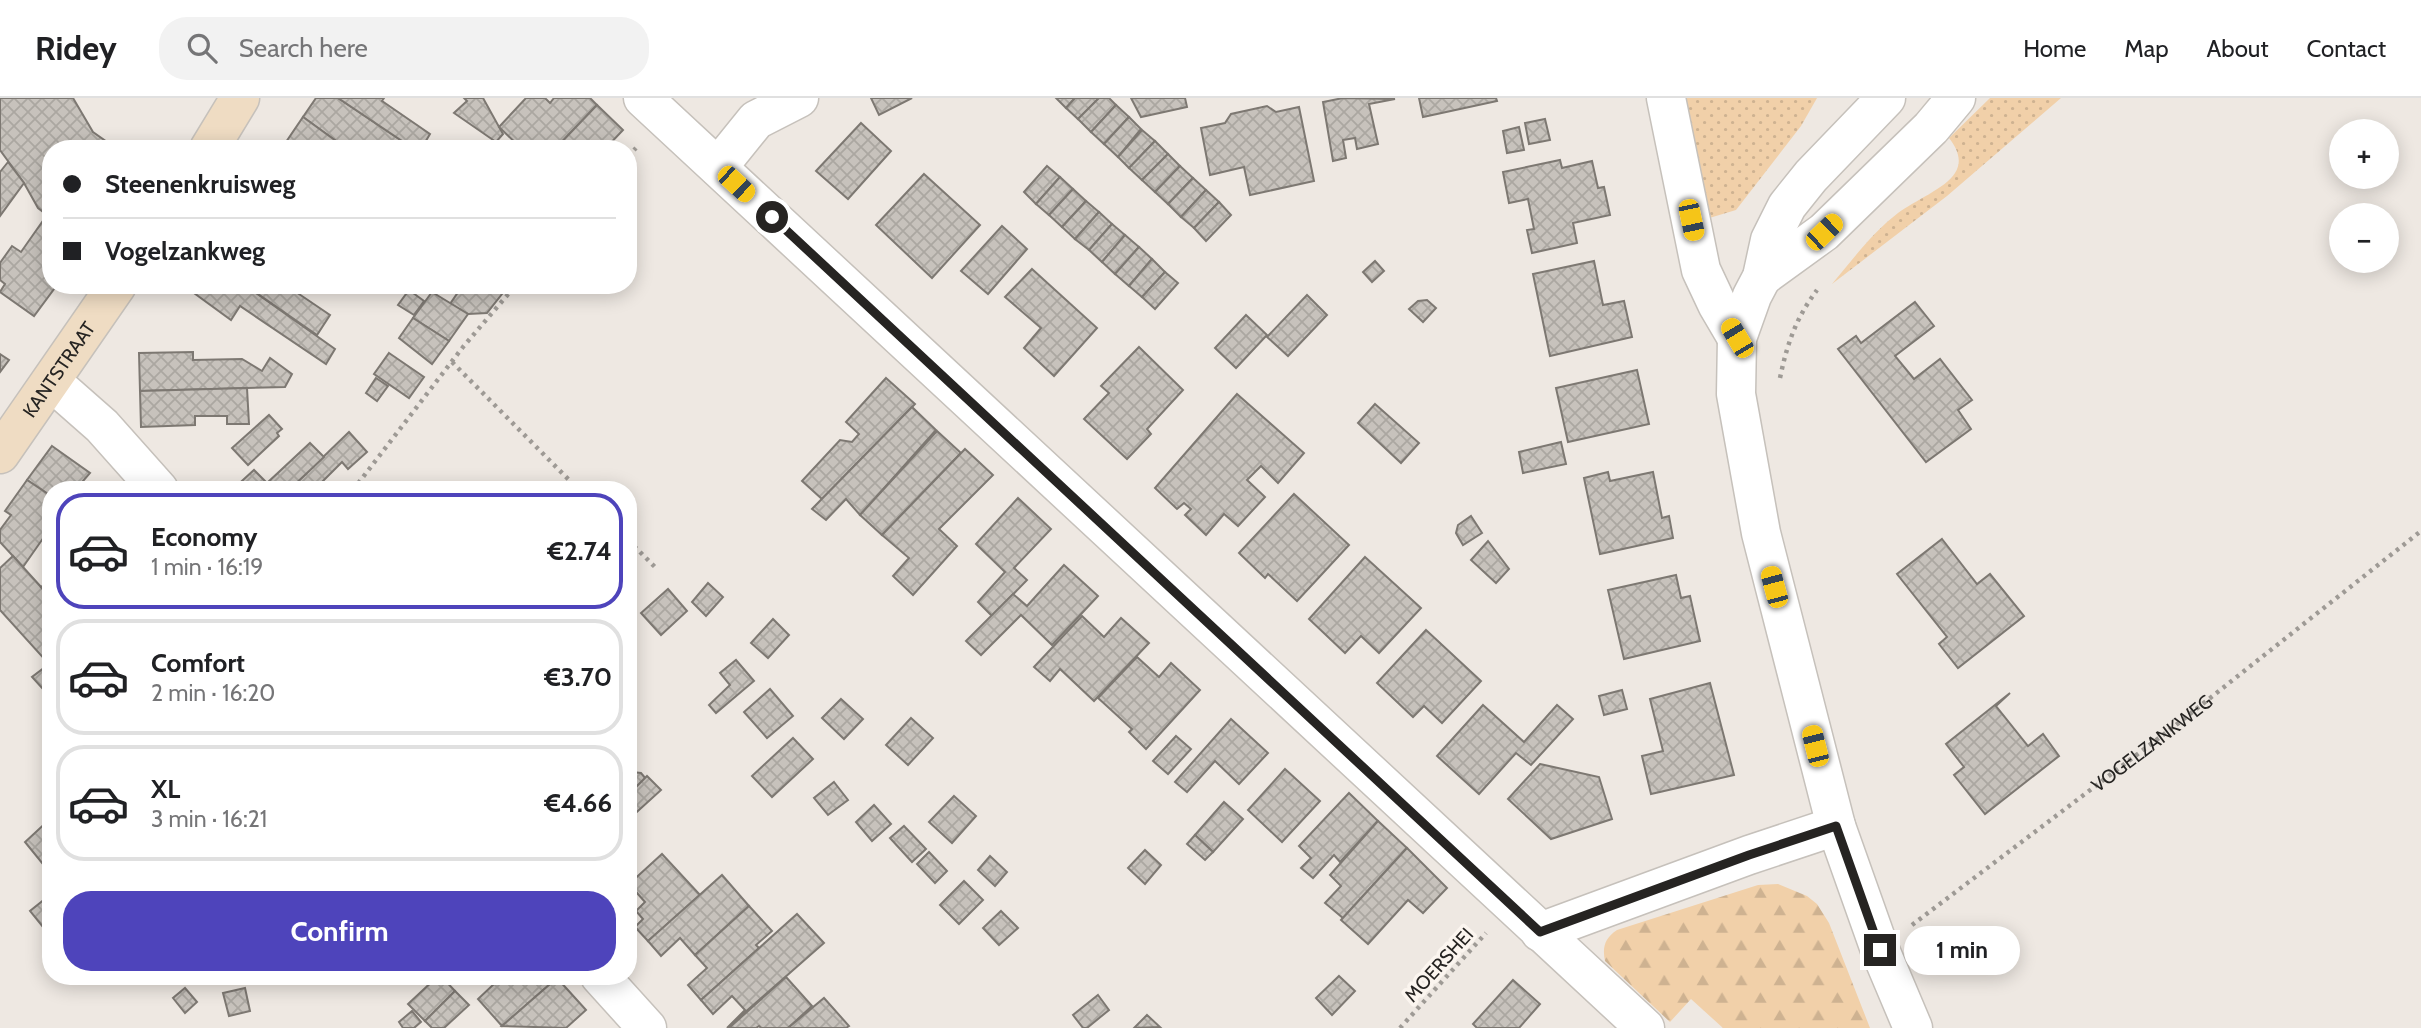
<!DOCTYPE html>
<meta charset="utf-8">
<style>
body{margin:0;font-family:Cabin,sans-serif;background:#f2f2f2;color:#202124;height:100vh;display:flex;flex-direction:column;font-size:26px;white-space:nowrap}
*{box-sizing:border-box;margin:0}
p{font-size:23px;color:#757577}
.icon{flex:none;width:38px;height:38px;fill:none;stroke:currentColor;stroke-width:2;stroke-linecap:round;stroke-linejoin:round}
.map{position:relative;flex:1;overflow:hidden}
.details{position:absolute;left:42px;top:383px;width:595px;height:504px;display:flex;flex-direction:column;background:#fff;border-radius:28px;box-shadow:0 4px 18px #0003}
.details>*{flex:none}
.hud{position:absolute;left:42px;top:42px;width:595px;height:154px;border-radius:28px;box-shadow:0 4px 18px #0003;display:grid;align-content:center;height:154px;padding:0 21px;background:#fff}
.fabs{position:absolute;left:2329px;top:21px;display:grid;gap:14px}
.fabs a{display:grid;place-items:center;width:70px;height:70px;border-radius:50%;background:#fff;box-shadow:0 4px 18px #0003;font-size:35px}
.end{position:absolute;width:32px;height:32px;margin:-16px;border:9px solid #262422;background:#fff;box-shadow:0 0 0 4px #fff}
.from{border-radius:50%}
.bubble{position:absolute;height:49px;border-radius:24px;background:#fff;box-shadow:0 4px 18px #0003;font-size:23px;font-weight:800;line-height:49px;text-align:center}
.car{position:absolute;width:21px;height:42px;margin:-21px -10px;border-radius:9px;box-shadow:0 0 5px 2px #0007;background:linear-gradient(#f5c518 24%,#345 0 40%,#f5c518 0 76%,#345 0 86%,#f5c518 0)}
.hud b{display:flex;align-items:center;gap:24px;height:66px;font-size:26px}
.hud b+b{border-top:2px solid #e0e0e0}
.hud i{width:18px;height:18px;background:#202124}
ul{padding:12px 0 0;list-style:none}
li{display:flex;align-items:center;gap:21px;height:116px;margin:0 14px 10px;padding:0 7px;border:4px solid #e0e0e0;border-radius:28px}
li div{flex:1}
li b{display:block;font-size:26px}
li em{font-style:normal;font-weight:800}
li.current{border-color:#4e44bb}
li>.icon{width:63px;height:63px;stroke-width:1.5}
.cta{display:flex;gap:14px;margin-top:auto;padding:14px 21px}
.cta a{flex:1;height:80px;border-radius:28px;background:#4e44bb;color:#fff;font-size:28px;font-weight:800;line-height:80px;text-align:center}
header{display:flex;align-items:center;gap:42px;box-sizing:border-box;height:98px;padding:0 35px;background:#fff;border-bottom:2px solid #e0e0e0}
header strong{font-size:33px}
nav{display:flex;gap:38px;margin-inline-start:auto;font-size:24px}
.search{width:490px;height:63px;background:#f2f2f2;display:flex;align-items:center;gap:18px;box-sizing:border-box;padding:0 24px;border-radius:28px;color:#757577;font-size:26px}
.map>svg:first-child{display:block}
</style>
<header>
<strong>Ridey</strong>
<div class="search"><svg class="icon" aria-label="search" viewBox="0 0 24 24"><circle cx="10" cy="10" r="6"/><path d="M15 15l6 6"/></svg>Search here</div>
<nav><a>Home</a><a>Map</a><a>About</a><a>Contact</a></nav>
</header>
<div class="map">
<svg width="2421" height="930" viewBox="0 0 2421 930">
<defs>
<pattern id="grass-dots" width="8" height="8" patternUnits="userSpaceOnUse" patternTransform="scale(1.75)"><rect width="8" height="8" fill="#f1d0a9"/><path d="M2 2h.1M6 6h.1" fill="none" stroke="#ceb291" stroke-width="1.8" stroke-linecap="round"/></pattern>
<pattern id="forest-firs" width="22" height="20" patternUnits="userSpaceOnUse" patternTransform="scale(1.75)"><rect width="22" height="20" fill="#f1d0a9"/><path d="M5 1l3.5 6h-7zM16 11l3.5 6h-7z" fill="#ceb291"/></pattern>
<pattern id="building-cross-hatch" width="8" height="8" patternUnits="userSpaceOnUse" patternTransform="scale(1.75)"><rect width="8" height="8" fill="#c7c2bc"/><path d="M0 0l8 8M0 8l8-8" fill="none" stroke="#aba7a1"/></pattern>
</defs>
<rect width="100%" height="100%" fill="#eee8e2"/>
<!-- grass -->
<g fill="url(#grass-dots)">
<polygon points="1681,0 1817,0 1801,28 1736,112 1706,121"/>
<path d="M1990,0H2061L1947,98L1832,186C1853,161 1873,134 1898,115C1914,103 1946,90 1955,75C1963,63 1957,50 1949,40Z"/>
</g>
<!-- forest -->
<path fill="url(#forest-firs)" d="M1778,786L1807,798L1817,806L1829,825L1870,930H1723L1691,901L1670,924L1605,863C1602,849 1605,840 1617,832L1758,787Z"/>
<!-- building -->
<g fill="url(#building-cross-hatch)" stroke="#7d7872" stroke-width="2">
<polygon points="0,0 73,0 93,34 117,51 51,51 51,123 47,117 38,110 24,85 0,52"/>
<polygon points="316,0 338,0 414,51 347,51 303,19"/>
<polygon points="338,0 384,0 382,3 430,36 421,51 414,51"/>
<polygon points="464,0 483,0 503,36 496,44 454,15 467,3"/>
<polygon points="526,0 545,0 550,5 554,0 590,0 597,7 555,51 522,51 499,29"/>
<polygon points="871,0 912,0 879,17"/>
<polygon points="1056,0 1075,0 1066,10"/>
<polygon points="1075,0 1099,0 1078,21 1066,10"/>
<polygon points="1099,0 1109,0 1116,7 1091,34 1078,21"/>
<polygon points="1131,0 1185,0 1187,9 1141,19"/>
<polygon points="1343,0 1395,1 1369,6 1378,46 1357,51 1355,40 1343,42 1346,60 1333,63 1323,4"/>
<polygon points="1419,0 1496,0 1497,3 1423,19"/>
<polygon points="597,7 623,32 605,51 555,51"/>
<polygon points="1116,7 1129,19 1104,46 1091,34"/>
<polygon points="1267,8 1276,14 1299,9 1314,83 1250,97 1244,69 1210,77 1201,30 1225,25 1231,16"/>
<polygon points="303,19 347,51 290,51 284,47"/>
<polygon points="1129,19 1141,31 1118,59 1104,46"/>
<polygon points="1545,21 1550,42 1529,46 1525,25"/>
<polygon points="861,25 891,53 848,101 816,73"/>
<polygon points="1519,29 1524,52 1507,55 1503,33"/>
<polygon points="1142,32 1155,43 1129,70 1118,59"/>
<polygon points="1155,43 1168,56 1142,82 1129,70"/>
<polygon points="1168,56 1180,68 1155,94 1142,82"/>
<polygon points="1560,62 1562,70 1592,63 1598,90 1604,89 1610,117 1573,125 1577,145 1532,155 1527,132 1534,131 1528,101 1509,105 1503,74"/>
<polygon points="8,64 24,85 0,118 0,74"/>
<polygon points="1047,68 1060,79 1036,106 1024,94"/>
<polygon points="1180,68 1193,80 1168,106 1155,94"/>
<polygon points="924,76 980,127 932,180 876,127"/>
<polygon points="1060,79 1073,91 1049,117 1036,106"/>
<polygon points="1193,80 1206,92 1181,119 1168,106"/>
<polygon points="1073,91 1086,103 1062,129 1049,117"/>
<polygon points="1206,92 1219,104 1194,130 1181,119"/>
<polygon points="1086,103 1099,114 1075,141 1062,129"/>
<polygon points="1219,104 1231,117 1206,143 1194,130"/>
<polygon points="1099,114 1112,126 1089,152 1075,141"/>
<polygon points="47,117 51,123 51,187 57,187 34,218 0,194 5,186 0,182 0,165 12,148 21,154"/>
<polygon points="1112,126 1125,137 1102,164 1089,152"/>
<polygon points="1002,128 1027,151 988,196 961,173"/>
<polygon points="1125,137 1139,149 1115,176 1102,164"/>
<polygon points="1139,149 1152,161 1129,188 1115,176"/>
<polygon points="1152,161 1165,174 1142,199 1129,188"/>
<polygon points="1375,163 1384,173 1372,184 1363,174"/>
<polygon points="1594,163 1603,207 1624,203 1632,239 1550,258 1533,176"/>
<polygon points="1032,171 1097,230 1054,278 1024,250 1041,230 1005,199"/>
<polygon points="1165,174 1178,185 1155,211 1142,199"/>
<polygon points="183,187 245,187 335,251 326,266 240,208 231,222"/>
<polygon points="245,187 299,187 296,194 330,217 317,237"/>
<polygon points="463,187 488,187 502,196 487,215 468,216 450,206"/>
<polygon points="409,192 424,203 414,217 398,207"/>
<polygon points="432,194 468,216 449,243 413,220"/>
<polygon points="1307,197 1327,217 1288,258 1267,239"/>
<polygon points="1427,202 1436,210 1423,224 1409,211 1418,203"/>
<polygon points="1915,204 1934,228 1895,258 1914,281 1940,261 1972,302 1958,312 1971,331 1926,364 1838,251 1856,238 1861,245"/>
<polygon points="1246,217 1267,237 1236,270 1215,250"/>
<polygon points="413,220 449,243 432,266 399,240"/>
<polygon points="1139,249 1183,292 1147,331 1151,336 1127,361 1084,321 1109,295 1101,288"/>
<polygon points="193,254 193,262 242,261 262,273 270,260 292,276 285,289 140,293 139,255"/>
<polygon points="389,255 424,279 409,300 374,276"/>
<polygon points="0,256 9,262 0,274"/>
<polygon points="1637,272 1649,326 1568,344 1556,290"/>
<polygon points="376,280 388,288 377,303 366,295"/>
<polygon points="886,280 915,306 822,401 802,383 840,342 852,344 859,336 846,324"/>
<polygon points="247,290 249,326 227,326 227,318 195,318 195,327 141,329 140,293"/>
<polygon points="1237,296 1304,355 1278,385 1261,368 1247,382 1265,399 1238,428 1224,416 1206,437 1185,417 1191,411 1184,405 1177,411 1155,390"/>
<polygon points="1375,306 1419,345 1401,365 1358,325"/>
<polygon points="912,309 936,332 860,417 846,401 826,422 812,411"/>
<polygon points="269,317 282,331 277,335 279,338 248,367 232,350"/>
<polygon points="937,333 961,355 882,437 860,417"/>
<polygon points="349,334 367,354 348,371 342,364 314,392 289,392"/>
<polygon points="1561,344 1566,366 1523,375 1519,354"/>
<polygon points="310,345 324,359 289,392 232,392 254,372 267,385"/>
<polygon points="52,348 90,375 77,390 79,392 51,392 51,398 27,382"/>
<polygon points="965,351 993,377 939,431 957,448 913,497 893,478 909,460 882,437"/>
<polygon points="1608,374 1610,383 1653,374 1662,420 1669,418 1673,440 1600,456 1584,380"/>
<polygon points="27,382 51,398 51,429 23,469 0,444 0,432 11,417 5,413"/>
<polygon points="1294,396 1349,447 1297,503 1268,476 1265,480 1239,455"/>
<polygon points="1018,400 1051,431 1014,470 1027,482 992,518 978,504 1005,474 976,446"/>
<polygon points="1471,418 1482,435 1463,447 1456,435 1458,427"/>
<polygon points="1942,441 1977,486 1990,476 2024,518 1958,570 1939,546 1947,539 1897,476"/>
<polygon points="1488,443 1509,471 1496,485 1471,462"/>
<polygon points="13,458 51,500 51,600 32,579 49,566 0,512 0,470"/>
<polygon points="1365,459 1421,510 1379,555 1361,538 1345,555 1309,521"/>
<polygon points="1064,467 1098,498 1052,547 1021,517 981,557 966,543 1013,496 1027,508"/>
<polygon points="1676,477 1681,500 1690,498 1700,543 1624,561 1608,492"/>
<polygon points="51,481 51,500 41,489"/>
<polygon points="708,485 723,499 706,518 692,504"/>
<polygon points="668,491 687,513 661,537 641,515"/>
<polygon points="1082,518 1104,539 1121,520 1149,545 1094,603 1060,571 1050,583 1034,569"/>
<polygon points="773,521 789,537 768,560 751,545"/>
<polygon points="1426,532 1481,583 1442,625 1424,608 1413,619 1377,585"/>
<polygon points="1137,559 1159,579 1171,565 1200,592 1146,651 1129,634 1132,631 1098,600"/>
<polygon points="736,562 754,583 716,615 709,607 730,587 720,575"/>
<polygon points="1710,585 1734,677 1651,696 1642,658 1663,653 1650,601"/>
<polygon points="770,591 793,618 767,640 744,614"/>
<polygon points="1622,592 1627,611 1604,617 1599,598"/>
<polygon points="2010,595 1996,608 2028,648 2043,636 2059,658 1985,716 1954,677 1964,669 1946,646"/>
<polygon points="841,601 863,621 844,641 822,620"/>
<polygon points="1483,607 1524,644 1557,607 1573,621 1531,667 1516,655 1479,696 1437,658"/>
<polygon points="911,620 933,640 908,667 886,647"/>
<polygon points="1231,621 1268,655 1239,686 1215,663 1187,694 1175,684"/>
<polygon points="1176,638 1191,651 1168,676 1153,663"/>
<polygon points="793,640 813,661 772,699 752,678"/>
<polygon points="1540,666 1599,679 1612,721 1551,741 1508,701"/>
<polygon points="1285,671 1320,703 1282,744 1248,712"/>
<polygon points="632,674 641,675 646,681 628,697 628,677"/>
<polygon points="647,678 661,692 628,722 628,697"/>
<polygon points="834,684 848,702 828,717 814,700"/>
<polygon points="1349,695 1378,723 1340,764 1334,757 1313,780 1301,770 1311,760 1299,748"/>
<polygon points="954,698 976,718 952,745 929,724"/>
<polygon points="1224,704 1243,721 1213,754 1195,737"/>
<polygon points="874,707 891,726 872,743 856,724"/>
<polygon points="51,720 51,776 25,744"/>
<polygon points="1378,723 1407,750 1343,820 1325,805 1341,788 1330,777"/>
<polygon points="904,728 926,751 912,764 890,740"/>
<polygon points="1195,737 1213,754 1205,762 1187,746"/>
<polygon points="1407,750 1447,790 1423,815 1408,802 1368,846 1341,822"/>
<polygon points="1145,752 1161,767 1145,786 1128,770"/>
<polygon points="929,754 947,773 935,785 917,766"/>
<polygon points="662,756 700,797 648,843 635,829 643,821 636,813 645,804 629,786"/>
<polygon points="990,758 1007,774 995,788 978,772"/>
<polygon points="722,777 749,808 695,857 680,840 661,858 648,843"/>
<polygon points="964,783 983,802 959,826 940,807"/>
<polygon points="51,796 51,839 30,813"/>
<polygon points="749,808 772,833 756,847 759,850 701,902 688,887 707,870 695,857"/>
<polygon points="1001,813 1018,830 999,847 983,830"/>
<polygon points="797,816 824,845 727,930 745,912 732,898 713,916 701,902"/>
<polygon points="438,878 441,878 455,893 425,923 408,906"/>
<polygon points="490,878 556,878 557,880 502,928 478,901 494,886 488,880"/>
<polygon points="1339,878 1355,893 1332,917 1316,900"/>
<polygon points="786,879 812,908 788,930 761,930 759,928 756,930 729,930"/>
<polygon points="557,880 586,912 566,930 502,928"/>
<polygon points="1513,882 1540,906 1519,930 1477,930 1473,926"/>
<polygon points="185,890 197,904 185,915 173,900"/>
<polygon points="245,890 250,913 229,918 223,895"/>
<polygon points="455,893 469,907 444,930 432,930 425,923"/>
<polygon points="1098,897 1109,912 1087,930 1083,930 1073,917"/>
<polygon points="824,900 849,928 846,930 788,930"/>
<polygon points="412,913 421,924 414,930 403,930 399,924"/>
<polygon points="1147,917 1160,929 1134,930"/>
</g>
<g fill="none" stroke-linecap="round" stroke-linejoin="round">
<!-- minor casing -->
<g stroke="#c6c1bb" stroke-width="41">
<g id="minor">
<polyline points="643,0 1645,930"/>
<polyline points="1666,0 1701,172 1717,206 1737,240"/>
<polyline points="718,69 756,22 799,0"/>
<polyline points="52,284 102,328 159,392"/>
<polyline points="1540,834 1749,757 1836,728"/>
<polyline points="600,878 647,930"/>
</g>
</g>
<!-- tertiary casing -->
<g stroke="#c6c1bb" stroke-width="41">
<g id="tertiary">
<polyline points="1886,0 1811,78 1787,108 1770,142 1762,179 1752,198 1737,240 1736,296 1761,435 1836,728 1880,852 1913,930"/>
<polyline points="1762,179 1824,134 1931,30 1956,0"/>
</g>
</g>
<!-- secondary casing -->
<g stroke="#c6c1bb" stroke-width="41">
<g id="secondary">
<polyline points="209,51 240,0"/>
<path id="s2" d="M0,356L117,187"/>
</g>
</g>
<!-- path -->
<g stroke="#9e9a95" stroke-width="4.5" stroke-dasharray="3.5 5" stroke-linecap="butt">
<polyline points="628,58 636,50"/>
<polyline points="452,264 579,392"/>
<path d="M1780,280C1787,246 1796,220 1817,192"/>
<polyline points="353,392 463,249 516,187"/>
<polyline points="628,442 657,471"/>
<path id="s1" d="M1912,827L2176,627L2421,433"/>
<polyline points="1400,930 1486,835"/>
</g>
<!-- minor -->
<use href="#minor" stroke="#fff" stroke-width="38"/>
<!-- tertiary -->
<use href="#tertiary" stroke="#fff" stroke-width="38"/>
<!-- secondary -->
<use href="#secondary" stroke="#efdcc3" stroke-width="38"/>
</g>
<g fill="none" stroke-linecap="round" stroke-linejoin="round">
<!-- route -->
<polyline stroke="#262422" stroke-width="9" points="772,119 1540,834 1749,757 1836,728 1880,852"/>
</g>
<g text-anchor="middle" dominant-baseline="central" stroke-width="7" stroke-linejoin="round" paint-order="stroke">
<!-- street labels -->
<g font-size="19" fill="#262422" stroke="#fbf5ef">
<text stroke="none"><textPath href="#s2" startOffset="103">KANTSTRAAT</textPath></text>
<text stroke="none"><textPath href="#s1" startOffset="301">VOGELZANKWEG</textPath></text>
<text transform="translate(1439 867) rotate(-48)">MOERSHEI</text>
</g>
</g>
</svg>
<div class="fabs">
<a>+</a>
<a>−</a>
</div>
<i class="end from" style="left:772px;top:119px"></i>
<i class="end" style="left:1880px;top:852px"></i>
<div class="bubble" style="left:1904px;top:828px;width:116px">1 min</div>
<i class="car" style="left:736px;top:86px;rotate:133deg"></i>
<i class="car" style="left:1691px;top:122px;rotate:168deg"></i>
<i class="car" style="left:1824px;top:134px;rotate:46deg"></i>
<i class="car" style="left:1737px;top:240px;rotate:329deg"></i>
<i class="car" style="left:1774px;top:489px;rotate:345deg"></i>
<i class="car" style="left:1815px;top:648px;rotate:346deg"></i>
<div class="hud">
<b><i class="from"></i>Steenenkruisweg</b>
<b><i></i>Vogelzankweg</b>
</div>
<section class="details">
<ul>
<li class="current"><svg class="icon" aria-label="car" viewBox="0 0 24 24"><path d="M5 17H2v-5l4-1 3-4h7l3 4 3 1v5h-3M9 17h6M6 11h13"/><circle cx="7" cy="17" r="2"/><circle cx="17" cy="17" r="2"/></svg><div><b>Economy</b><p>1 min · 16:19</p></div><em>€2.74</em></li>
<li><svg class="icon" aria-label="car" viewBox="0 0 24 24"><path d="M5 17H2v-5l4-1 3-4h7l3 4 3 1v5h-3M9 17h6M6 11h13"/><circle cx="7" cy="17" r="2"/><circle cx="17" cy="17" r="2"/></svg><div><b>Comfort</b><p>2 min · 16:20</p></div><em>€3.70</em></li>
<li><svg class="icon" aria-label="car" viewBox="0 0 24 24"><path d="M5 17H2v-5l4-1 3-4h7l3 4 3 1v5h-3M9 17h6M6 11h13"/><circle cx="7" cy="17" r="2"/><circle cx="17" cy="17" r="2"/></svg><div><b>XL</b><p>3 min · 16:21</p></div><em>€4.66</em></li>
</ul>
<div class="cta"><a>Confirm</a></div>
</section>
</div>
